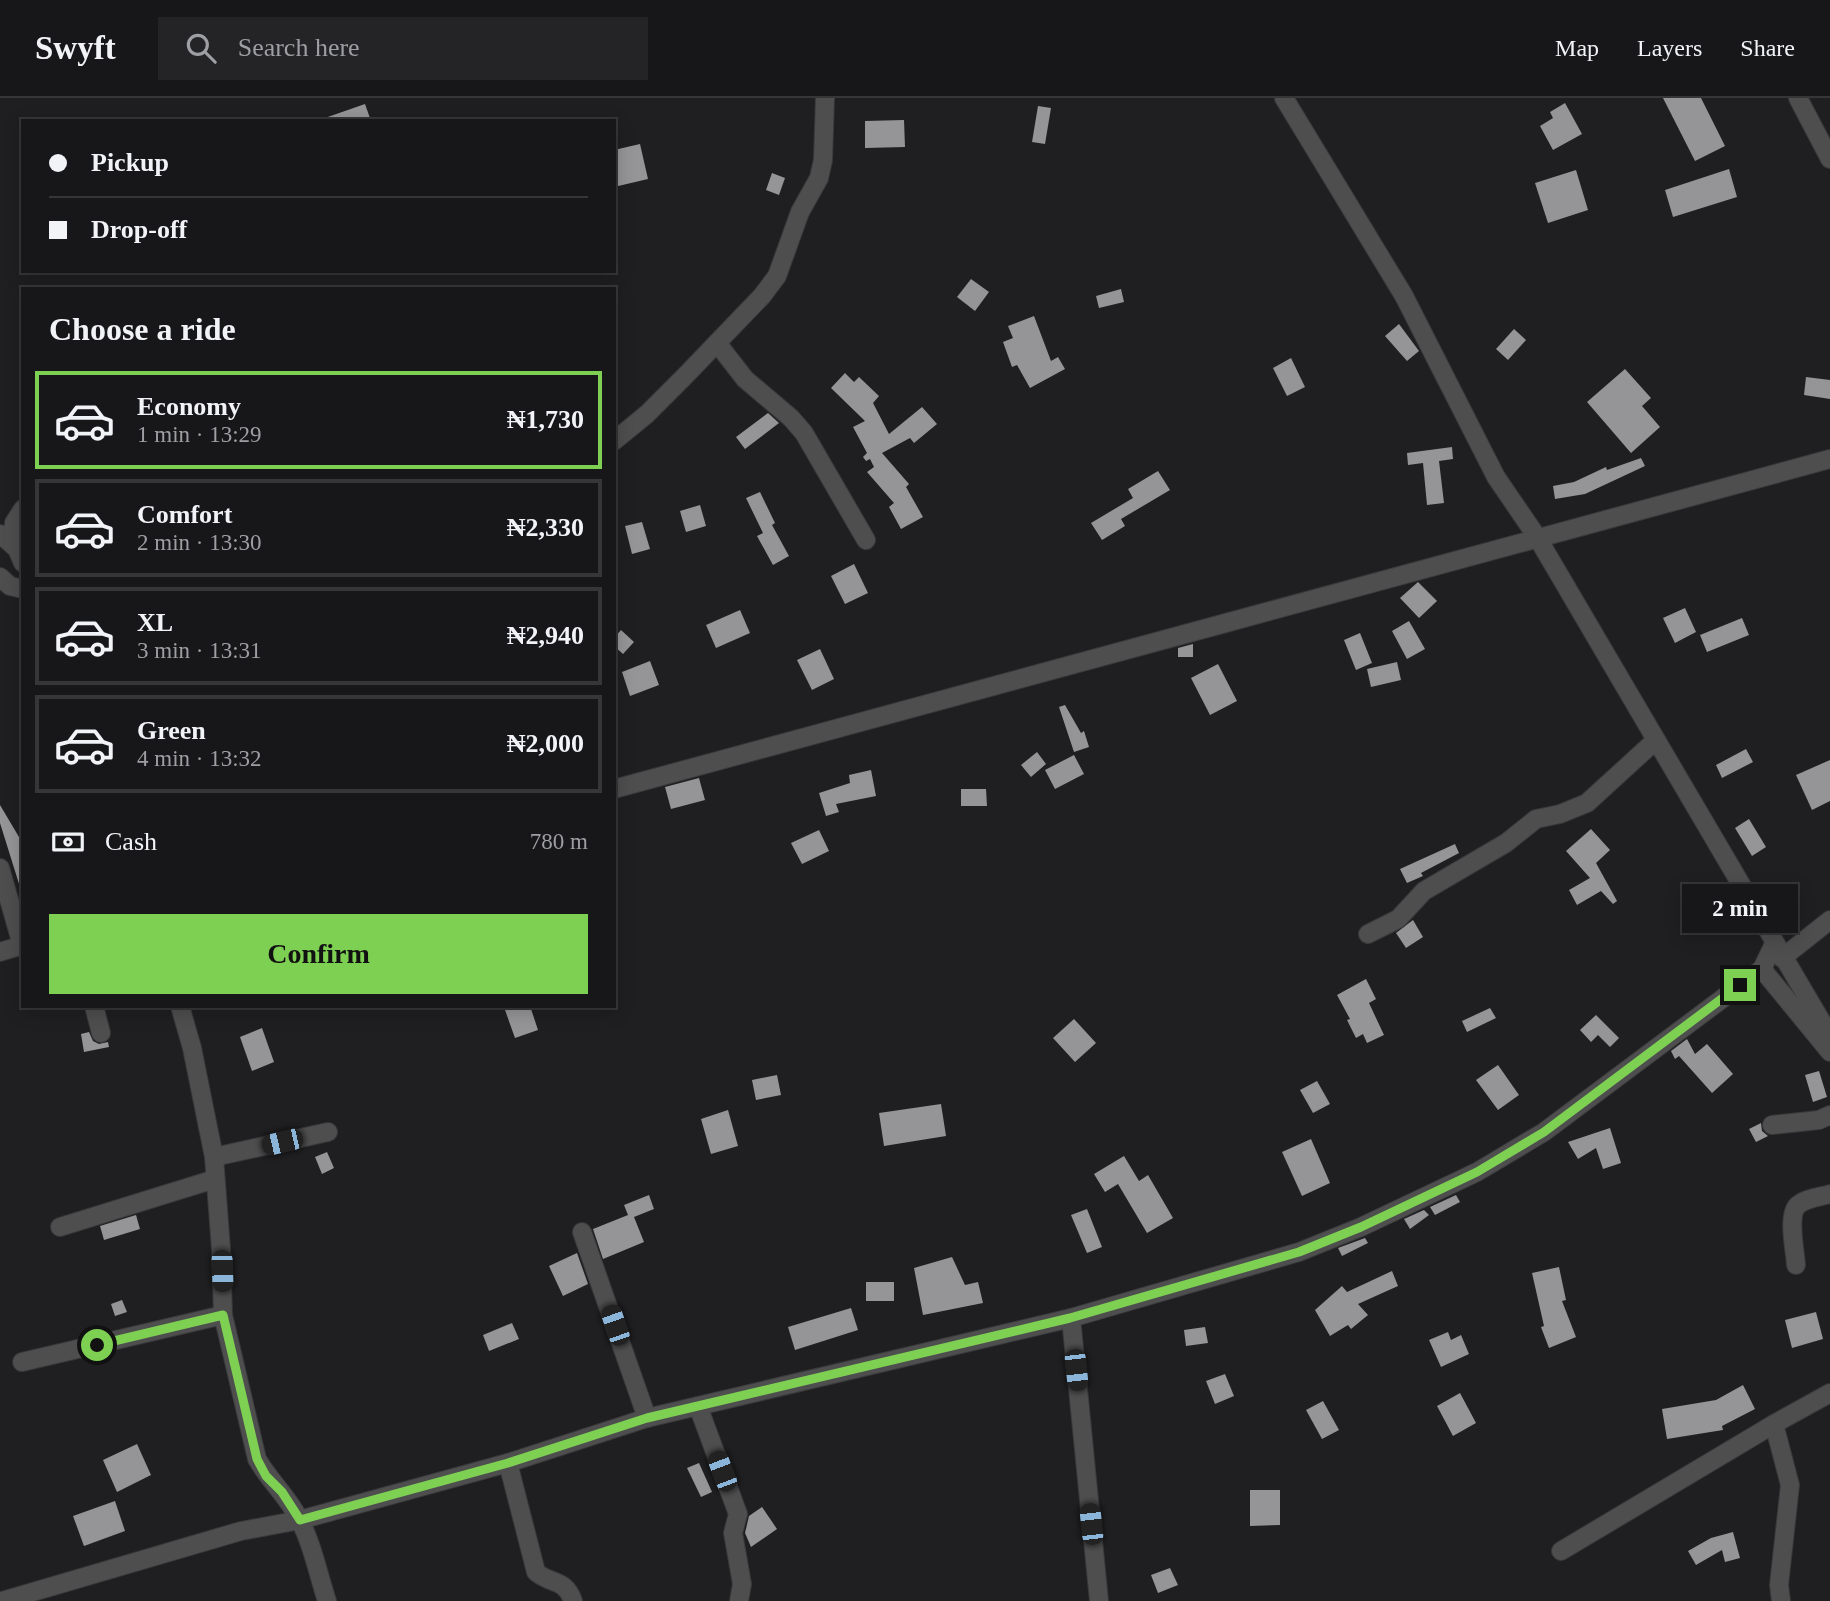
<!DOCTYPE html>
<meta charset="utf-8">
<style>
body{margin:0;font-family:"Times New Roman",serif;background:#242426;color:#f1f3f6;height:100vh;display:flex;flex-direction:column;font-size:26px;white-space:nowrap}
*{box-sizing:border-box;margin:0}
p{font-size:23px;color:#9e9fa2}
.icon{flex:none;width:38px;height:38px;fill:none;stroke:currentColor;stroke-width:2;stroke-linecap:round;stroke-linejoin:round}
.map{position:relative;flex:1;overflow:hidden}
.drawer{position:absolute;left:21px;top:189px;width:595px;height:721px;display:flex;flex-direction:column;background:#171719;border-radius:0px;box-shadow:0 4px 18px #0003,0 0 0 2px #363638}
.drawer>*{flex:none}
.guide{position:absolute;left:21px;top:21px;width:595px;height:154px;border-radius:0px;box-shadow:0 4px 18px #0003,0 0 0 2px #363638;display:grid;align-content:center;height:154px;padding:0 28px;background:#171719}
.end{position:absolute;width:32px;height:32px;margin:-16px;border:9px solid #7ed053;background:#111;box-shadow:0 0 0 4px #111}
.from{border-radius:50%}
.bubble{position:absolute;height:49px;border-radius:0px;background:#171719;box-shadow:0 4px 18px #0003,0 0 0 2px #363638;font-size:23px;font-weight:600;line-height:49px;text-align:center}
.car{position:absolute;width:21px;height:42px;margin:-21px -10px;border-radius:9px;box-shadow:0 0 5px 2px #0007;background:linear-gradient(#222 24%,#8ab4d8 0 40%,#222 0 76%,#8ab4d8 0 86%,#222 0)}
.guide b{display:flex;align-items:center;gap:24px;height:66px;font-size:26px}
.guide b+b{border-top:2px solid #363638}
.guide i{width:18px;height:18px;background:#f1f3f6}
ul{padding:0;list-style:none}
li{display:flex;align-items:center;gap:21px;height:98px;margin:0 14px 10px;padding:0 14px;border:4px solid #363638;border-radius:0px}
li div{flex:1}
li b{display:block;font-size:26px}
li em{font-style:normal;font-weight:600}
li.selected{border-color:#7ed053}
li>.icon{width:63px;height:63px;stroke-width:1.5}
h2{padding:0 28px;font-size:32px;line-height:84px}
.pay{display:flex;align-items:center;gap:18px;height:77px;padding:0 28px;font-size:26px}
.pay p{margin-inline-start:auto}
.action{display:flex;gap:14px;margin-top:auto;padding:14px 28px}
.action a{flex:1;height:80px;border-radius:0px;background:#7ed053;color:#111;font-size:28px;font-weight:600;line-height:80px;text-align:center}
header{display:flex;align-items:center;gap:42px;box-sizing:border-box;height:98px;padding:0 35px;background:#171719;border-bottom:2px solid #363638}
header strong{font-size:33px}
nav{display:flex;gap:38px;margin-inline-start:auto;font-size:24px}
.search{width:490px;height:63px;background:#242426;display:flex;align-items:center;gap:18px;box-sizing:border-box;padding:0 24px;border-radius:0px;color:#9e9fa2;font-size:26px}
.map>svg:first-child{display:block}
</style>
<header>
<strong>Swyft</strong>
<div class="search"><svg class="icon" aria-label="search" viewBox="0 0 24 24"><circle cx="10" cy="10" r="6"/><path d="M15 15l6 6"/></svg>Search here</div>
<nav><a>Map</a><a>Layers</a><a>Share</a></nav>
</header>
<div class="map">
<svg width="1830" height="1503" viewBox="0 0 1830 1503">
<rect width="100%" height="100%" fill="#1f1f21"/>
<!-- building -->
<g fill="#959598">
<polygon points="1663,0 1701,0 1725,48 1695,63"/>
<polygon points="1565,5 1582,36 1553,52 1540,28 1553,20 1550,14"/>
<polygon points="365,6 371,23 322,23 322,21"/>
<polygon points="1038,8 1051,10 1045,46 1032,44"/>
<polygon points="904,22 905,49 865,50 865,23"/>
<polygon points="640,46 648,81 614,89 614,52"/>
<polygon points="1729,71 1737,99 1673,119 1665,92"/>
<polygon points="1576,72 1588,112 1548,125 1535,85"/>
<polygon points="772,75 785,80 779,97 766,92"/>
<polygon points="971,181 989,194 975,213 957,199"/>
<polygon points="1121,191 1124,204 1099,210 1096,198"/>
<polygon points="1034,218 1051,263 1058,259 1065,271 1030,290 1017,267 1012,269 1003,244 1013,240 1008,228"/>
<polygon points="1399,226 1419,253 1407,263 1385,238"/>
<polygon points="1514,231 1526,242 1508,262 1496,251"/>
<polygon points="1291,260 1305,289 1287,298 1273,270"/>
<polygon points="1625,271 1651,300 1642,308 1660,329 1631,355 1587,304"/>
<polygon points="845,275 854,284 859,279 879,298 873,305 889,336 922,309 937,326 914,345 910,340 882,355 909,386 906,389 923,419 901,431 889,409 894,405 867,374 874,369 870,361 866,363 863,359 867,355 853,329 865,323 831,290"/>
<polygon points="1806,279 1830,282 1830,301 1804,297"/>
<polygon points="768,315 779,325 745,351 736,339"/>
<polygon points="1452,349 1453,361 1439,363 1444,405 1427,407 1423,365 1408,367 1407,355"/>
<polygon points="1641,360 1645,368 1585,396 1555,401 1553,388 1574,384 1606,369 1607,372"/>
<polygon points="1158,373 1170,392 1121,421 1125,428 1102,442 1091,425 1133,400 1128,391"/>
<polygon points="760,394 775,425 772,427 789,458 773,467 757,438 763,435 746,400"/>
<polygon points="700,407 706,428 686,434 680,413"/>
<polygon points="642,424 650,451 632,456 625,428"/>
<polygon points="854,466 868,495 845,506 831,478"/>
<polygon points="1418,484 1437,503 1419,520 1400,500"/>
<polygon points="1685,510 1696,534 1675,545 1663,520"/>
<polygon points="740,512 750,535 716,550 706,527"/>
<polygon points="1742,520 1749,537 1707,554 1700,537"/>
<polygon points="1409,523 1425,551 1407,561 1392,533"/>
<polygon points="621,532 634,544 623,556 614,548 614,540"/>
<polygon points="1360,535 1372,565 1356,572 1344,542"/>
<polygon points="1193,546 1193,559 1178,559 1178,550"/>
<polygon points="820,551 834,581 812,592 797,562"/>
<polygon points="650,563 659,587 630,598 622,574"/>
<polygon points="1397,564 1401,582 1371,589 1367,571"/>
<polygon points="1218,566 1237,603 1210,617 1191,580"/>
<polygon points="1065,607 1081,635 1084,633 1089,649 1074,654 1059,609"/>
<polygon points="1746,651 1753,664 1722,680 1716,667"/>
<polygon points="1037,654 1046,666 1031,679 1021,667"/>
<polygon points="1074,657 1084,676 1055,691 1045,672"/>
<polygon points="1830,662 1830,703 1812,712 1796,677"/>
<polygon points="871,672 876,698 836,706 839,714 826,718 819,695 850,685 849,677"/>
<polygon points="699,680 705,702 671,711 665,689"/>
<polygon points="961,691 986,691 987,708 961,708"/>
<polygon points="0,707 19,739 23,737 23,789 20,789 0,725"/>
<polygon points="1749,721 1766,749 1752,758 1735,730"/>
<polygon points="1591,731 1610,752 1596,765 1617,803 1613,806 1601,793 1577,807 1569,792 1590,780 1566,753"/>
<polygon points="819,732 829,753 802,766 791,745"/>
<polygon points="1455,746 1459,755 1421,775 1423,778 1407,785 1400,771"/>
<polygon points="1413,822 1423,839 1406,850 1396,835"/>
<polygon points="1366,881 1376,901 1369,905 1384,937 1367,945 1363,936 1356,940 1347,922 1350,921 1337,897"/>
<polygon points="516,908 530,908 538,932 515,940 505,912"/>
<polygon points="1490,910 1496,920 1467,934 1462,923"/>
<polygon points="1596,917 1619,940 1610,949 1598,937 1591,944 1580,932"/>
<polygon points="1074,921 1096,945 1075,964 1053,940"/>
<polygon points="262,930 274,964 252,973 240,939"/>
<polygon points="89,934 93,943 99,946 108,944 109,949 84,954 81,936"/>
<polygon points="1687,941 1695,956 1707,946 1733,976 1712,995 1679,958 1675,961 1671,953"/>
<polygon points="1498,967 1519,997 1498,1012 1476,982"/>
<polygon points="1819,973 1827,999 1813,1004 1805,977"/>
<polygon points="777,977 781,997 756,1002 752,982"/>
<polygon points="1317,983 1330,1006 1313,1015 1300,992"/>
<polygon points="941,1006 946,1038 884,1048 879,1015"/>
<polygon points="728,1012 738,1048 711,1056 701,1021"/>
<polygon points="1761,1025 1762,1033 1768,1038 1756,1044 1749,1031"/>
<polygon points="1610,1030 1621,1065 1603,1071 1596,1050 1578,1061 1568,1044"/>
<polygon points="1311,1041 1330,1085 1302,1098 1282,1054"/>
<polygon points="327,1054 334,1070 322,1076 315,1059"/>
<polygon points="1124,1058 1139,1083 1148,1077 1173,1120 1147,1135 1118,1086 1105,1094 1094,1076"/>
<polygon points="649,1097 654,1111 634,1119 644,1144 603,1161 593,1131 628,1117 624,1107"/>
<polygon points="1456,1097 1460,1104 1435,1117 1430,1109"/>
<polygon points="1087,1111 1102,1149 1087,1155 1071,1117"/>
<polygon points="1424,1112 1429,1117 1410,1131 1404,1121"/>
<polygon points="136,1117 140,1131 104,1142 100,1128"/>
<polygon points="1365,1140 1368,1145 1342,1158 1338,1150"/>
<polygon points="577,1155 588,1186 563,1198 549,1168"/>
<polygon points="952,1159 965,1187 978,1184 983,1205 923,1217 914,1170"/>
<polygon points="1559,1169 1566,1202 1562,1203 1576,1239 1549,1250 1541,1229 1544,1228 1532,1175"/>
<polygon points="1392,1173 1398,1188 1358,1206 1368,1217 1351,1231 1348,1227 1330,1238 1315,1212 1342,1188 1347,1194"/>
<rect x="866" y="1184" width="28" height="19"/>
<polygon points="122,1202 127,1214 115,1218 111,1206"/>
<polygon points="851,1210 858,1232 795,1252 788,1229"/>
<polygon points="1816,1214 1823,1241 1792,1250 1785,1222"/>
<polygon points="512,1225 519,1241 489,1253 483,1237"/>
<polygon points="1205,1229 1208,1245 1186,1248 1184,1232"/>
<polygon points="1448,1234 1451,1242 1461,1237 1469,1256 1441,1269 1429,1242"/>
<polygon points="1225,1276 1234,1298 1215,1306 1206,1283"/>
<polygon points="1743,1287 1755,1311 1722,1328 1723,1332 1667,1341 1662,1311 1716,1302"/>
<polygon points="1460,1295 1476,1325 1453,1338 1437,1308"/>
<polygon points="1323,1303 1339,1332 1322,1341 1306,1312"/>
<polygon points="137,1346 151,1377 117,1394 103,1362"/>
<polygon points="699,1365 712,1394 701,1399 687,1370"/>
<polygon points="1250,1392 1280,1392 1280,1427 1250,1428"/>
<polygon points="115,1403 125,1433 84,1448 73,1418"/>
<polygon points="762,1409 777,1431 751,1449 745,1435 749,1418"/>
<polygon points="1733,1434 1740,1460 1725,1464 1722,1452 1696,1467 1688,1453 1711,1440"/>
<polygon points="1170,1470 1178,1487 1158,1495 1151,1477"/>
</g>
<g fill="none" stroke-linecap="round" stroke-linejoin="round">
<!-- minor casing -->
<g stroke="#39393b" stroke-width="20">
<g id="minor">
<polyline points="1284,0 1404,198 1496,379 1537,439 1830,938"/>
<polyline points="1798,0 1830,61"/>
<polyline points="717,245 745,281 791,320 804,335 866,442"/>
<polyline points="614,343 647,316 685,278 762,198 777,178 800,114 819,80 823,62 825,0"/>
<polyline points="0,436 17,451 23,465"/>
<polyline points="12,446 14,425 23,411"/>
<polyline points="0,479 10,488 23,491"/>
<path d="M614,691C1020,583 1424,469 1830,361"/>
<polyline points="0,770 22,847"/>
<polyline points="1368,836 1398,821 1424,793 1506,745 1536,721 1560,716 1587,705 1656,642"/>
<polyline points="0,854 23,847"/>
<polyline points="1782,860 1830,822"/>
<polyline points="1762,871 1830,954"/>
<polyline points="94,908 101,935"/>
<path d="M180,908L192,950L214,1059L221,1151L223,1217L257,1361C269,1382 287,1398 298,1419C312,1444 318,1476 327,1503"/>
<polyline points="1772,1027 1819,1022 1830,1017"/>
<polyline points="214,1059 328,1034"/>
<polyline points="60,1129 215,1081"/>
<polyline points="582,1134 647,1320"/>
<path d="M1796,1167C1795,1152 1787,1117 1798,1107C1806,1100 1820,1099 1830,1096"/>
<polyline points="1071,1220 1099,1503"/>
<polyline points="22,1264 223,1217"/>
<polyline points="698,1308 738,1416 733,1435 742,1486 739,1503"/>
<polyline points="1774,1326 1790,1387 1779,1487 1781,1503"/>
<path d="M508,1365L536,1474C551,1487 565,1480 573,1503"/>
<polyline points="1561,1453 1774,1326 1830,1295"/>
<polyline points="2,1503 241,1433 300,1422 508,1365 647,1320 1071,1220 1299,1154 1361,1129 1477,1074 1544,1034 1762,871 1774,846"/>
</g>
</g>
<!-- minor -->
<use href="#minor" stroke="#4e4e4f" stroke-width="18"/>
</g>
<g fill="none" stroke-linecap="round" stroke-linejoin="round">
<!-- route -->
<polyline stroke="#7ed053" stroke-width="9" points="97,1247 223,1217 257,1361 266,1378 282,1394 300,1422 508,1365 647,1320 1070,1220 1299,1154 1361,1129 1477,1074 1544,1034 1740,887"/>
</g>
</svg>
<i class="end from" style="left:97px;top:1247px"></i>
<i class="end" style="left:1740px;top:887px"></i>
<div class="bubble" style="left:1682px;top:786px;width:116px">2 min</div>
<i class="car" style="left:282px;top:1044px;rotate:257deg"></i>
<i class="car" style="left:222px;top:1173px;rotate:178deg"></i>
<i class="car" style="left:615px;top:1227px;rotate:341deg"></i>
<i class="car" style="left:1076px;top:1272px;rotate:174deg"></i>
<i class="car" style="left:722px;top:1373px;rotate:339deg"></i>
<i class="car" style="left:1091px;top:1426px;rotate:354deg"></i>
<div class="guide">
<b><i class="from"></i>Pickup</b>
<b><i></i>Drop-off</b>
</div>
<section class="drawer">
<h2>Choose a ride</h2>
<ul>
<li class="selected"><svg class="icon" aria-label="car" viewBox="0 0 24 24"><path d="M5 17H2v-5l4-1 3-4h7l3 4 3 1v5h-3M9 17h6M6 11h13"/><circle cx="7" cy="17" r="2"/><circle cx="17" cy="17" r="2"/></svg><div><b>Economy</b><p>1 min · 13:29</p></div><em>₦1,730</em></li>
<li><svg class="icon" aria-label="car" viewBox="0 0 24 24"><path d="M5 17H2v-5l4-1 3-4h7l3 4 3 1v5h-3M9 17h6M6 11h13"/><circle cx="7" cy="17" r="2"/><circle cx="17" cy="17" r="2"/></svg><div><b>Comfort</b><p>2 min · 13:30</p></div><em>₦2,330</em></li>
<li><svg class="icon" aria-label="car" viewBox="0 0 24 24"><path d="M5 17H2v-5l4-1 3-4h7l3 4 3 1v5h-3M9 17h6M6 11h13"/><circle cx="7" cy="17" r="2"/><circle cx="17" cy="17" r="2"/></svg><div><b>XL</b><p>3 min · 13:31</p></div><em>₦2,940</em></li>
<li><svg class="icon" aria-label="car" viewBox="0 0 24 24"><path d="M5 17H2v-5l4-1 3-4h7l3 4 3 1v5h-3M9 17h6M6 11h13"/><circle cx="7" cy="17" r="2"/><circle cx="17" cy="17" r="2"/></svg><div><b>Green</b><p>4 min · 13:32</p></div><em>₦2,000</em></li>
</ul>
<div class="pay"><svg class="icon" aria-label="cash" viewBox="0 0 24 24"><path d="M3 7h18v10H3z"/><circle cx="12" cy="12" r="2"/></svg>Cash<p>780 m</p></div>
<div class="action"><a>Confirm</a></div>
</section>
</div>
